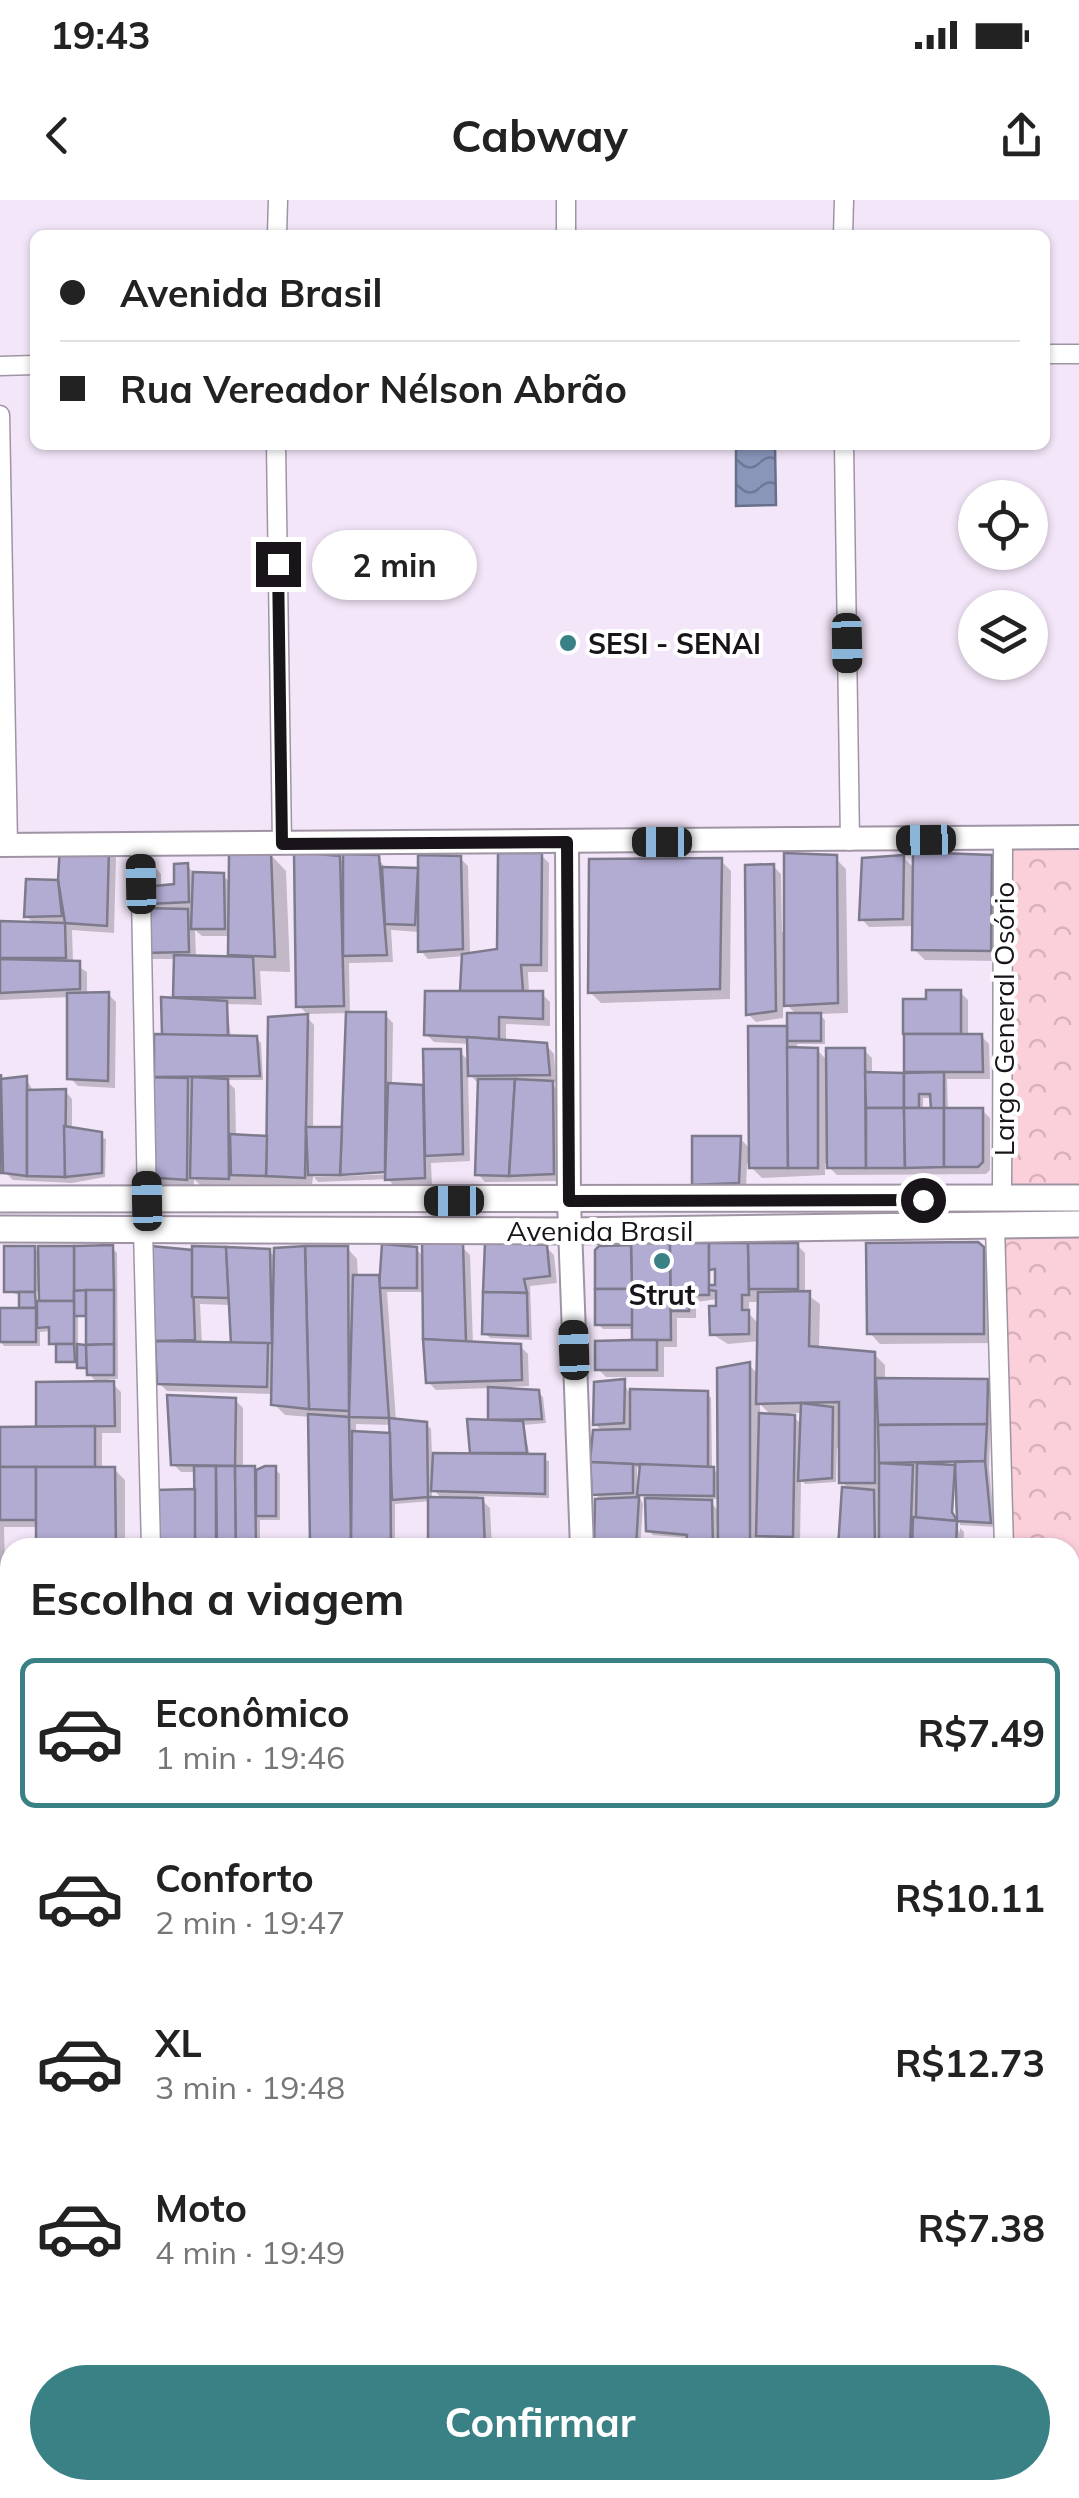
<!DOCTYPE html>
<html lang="pt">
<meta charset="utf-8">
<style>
body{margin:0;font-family:Mulish,sans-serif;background:#f2f2f2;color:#222;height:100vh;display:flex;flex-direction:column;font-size:38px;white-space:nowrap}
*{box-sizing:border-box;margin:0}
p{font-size:32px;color:#767676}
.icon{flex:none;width:55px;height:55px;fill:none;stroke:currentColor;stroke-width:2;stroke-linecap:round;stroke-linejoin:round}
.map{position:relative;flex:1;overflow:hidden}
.details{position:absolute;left:0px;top:1338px;width:1080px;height:962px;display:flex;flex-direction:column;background:#fff;border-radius:30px 30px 0 0;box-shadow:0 2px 8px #0004}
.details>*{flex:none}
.hud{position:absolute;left:30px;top:30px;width:1020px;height:220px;border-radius:15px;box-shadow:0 2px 8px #0004;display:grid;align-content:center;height:220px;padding:0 30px;background:#fff}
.buttons{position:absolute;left:958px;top:280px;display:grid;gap:20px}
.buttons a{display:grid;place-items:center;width:90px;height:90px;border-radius:50%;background:#fff;box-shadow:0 2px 8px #0004;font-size:50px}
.end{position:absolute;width:45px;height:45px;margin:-22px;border:12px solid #18141a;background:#fff;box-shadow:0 0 0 5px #fff}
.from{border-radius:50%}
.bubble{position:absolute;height:70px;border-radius:35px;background:#fff;box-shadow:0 2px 8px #0004;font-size:32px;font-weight:700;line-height:70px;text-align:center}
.car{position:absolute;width:30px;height:60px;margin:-30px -15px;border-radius:12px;box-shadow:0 0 8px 2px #0007;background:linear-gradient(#222 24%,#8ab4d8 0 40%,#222 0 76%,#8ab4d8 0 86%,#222 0)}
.hud b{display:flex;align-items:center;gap:35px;height:95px;font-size:38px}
.hud b+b{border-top:2px solid #e0e0e0}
.hud i{width:25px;height:25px;background:#222}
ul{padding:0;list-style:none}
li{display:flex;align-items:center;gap:30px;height:150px;margin:0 20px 15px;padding:0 10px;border:5px solid transparent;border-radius:15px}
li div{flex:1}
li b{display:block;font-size:38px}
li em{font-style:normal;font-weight:700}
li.on{border-color:#398185}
li>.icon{width:90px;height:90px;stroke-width:1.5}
h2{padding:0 30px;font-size:45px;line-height:120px}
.action{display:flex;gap:20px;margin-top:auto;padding:20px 30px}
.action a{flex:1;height:115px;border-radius:60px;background:#398185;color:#fff;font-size:40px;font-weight:700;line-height:115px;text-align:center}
.status{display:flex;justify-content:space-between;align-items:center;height:70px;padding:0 50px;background:#fff;direction:ltr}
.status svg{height:28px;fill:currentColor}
header{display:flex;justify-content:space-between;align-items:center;height:130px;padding:0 30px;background:#fff;font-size:45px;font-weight:700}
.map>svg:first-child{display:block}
</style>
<div class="status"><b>19:43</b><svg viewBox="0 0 49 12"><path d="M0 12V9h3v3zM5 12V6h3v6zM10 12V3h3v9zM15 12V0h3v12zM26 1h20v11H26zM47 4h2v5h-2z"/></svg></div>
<header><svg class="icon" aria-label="back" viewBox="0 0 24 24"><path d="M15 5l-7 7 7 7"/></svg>Cabway<svg class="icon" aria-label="share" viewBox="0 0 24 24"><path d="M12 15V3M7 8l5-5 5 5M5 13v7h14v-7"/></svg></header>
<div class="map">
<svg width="1079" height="2298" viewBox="0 0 1079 2298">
<defs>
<pattern id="forest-firs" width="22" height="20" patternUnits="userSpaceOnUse" patternTransform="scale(2.5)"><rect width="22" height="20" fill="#fcd0db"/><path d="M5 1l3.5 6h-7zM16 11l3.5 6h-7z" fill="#d7b2bb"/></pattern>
<pattern id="park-crowns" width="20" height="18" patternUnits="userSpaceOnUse" patternTransform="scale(2.5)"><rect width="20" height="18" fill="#fcd0db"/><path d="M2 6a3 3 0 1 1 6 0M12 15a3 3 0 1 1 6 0" fill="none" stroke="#d7b2bb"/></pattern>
<pattern id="water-waves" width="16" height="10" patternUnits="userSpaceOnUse" patternTransform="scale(2.5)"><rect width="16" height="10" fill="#8996ba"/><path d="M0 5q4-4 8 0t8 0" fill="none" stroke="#6f7996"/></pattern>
</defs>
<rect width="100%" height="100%" fill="#f3e6f9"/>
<!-- forest -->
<polygon fill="url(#forest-firs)" points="1070,2056 1079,2056 1079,2298 655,2298 655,2290 1070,2290"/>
<!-- park -->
<g fill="url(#park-crowns)">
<polygon points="1079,637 1079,998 1002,1000 1003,639"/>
<polygon points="1079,1024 1079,1391 1070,1391 1070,1348 1004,1347 995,1025"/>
</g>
<!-- water -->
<polygon fill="url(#water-waves)" stroke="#676f8a" stroke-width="2.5" points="736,245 775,245 776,305 736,306"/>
<!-- shadow -->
<g fill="#0003" fill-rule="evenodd">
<polygon points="108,650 116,658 114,733 72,730 73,763 87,772 87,795 108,794 116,802 115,888 78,886 70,878 70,797 0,800 0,723 35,724 26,716 29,681 61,682"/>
<path d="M270,654L286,671L290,772L260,771L262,805L227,804L231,838H256L261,843L263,880H226L235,889L236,937L269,939L307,817L314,825L313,929L344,930L348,813L307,814L299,806L339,658L345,664L378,658L386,669L421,670L460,658L468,666L470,755L500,751L541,655L549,663L548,772H528L529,794H542L550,802V826L506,824V842L546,845L554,854L556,882H550L560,892L561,981L485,982L478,974V883L468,873L470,961L431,963L432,985L395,987L388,979L318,982L314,977L397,974V969L314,972L312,984L200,985L194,979V987L156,984L148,976L156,837H164L180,800L176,796V759H153L145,752L159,711L151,703L154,666L161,674V688L176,686L187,666L196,675L223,676L231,683ZM195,730L202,736H230V754L235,759L196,758ZM391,730L420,732L421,751L428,759L464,756L463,793L426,834L434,842L470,844V862L460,852L426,887L392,886L393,823L385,815L350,814L349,763L393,762Z"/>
<polygon points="903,657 915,669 991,658 1002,669 1001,761 925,760 914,749 914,726 869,727 862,719"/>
<path d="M835,658L846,669L848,813L819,814L825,820V844H797V850H817L829,862L864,850L872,858V874H907L906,802H929L960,792L968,800V836H981L989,844L990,879H947L948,910H982L990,918V970L986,974L837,975L825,963V975L762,978L747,963L746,990L702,992L694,984L740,938L751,950L786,828L797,815L783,801V818L756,822L748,814L773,666L781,674L782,732H787ZM923,898H933V911H923Z"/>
<polygon points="721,661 731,671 730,799 601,803 590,792"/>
<polygon points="0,877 5,882 26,879 34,892 65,891 72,899 72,930 106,939 105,977 72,983 13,980 0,967"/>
<path d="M797,1045L805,1053V1093L820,1104L819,1149L874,1154L885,1165V1180L987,1181L992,1186L989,1268L995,1327L960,1325L954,1267L949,1312L960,1333V1328L964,1332L963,1348H840L850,1290L842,1282L841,1248H837L836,1282L805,1284L801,1280L800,1344L766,1343L760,1337V1348H689V1338L653,1335L648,1330V1298L637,1291L643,1304L640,1348H596L602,1301L595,1294L603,1232L595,1224L624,1182L628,1191L707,1194L711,1198L712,1268L720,1276L749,1165L759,1175L760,1141L728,1144L712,1134L718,1099L696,1102V1118H677V1147H664V1177H606L598,1169L635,1143L634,1129H603L598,1124L634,1046ZM718,1067V1088L707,1087L706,1068ZM749,1102H760V1125L749,1114ZM760,1204L772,1216H760ZM790,1213H803V1226ZM940,1259L968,1264L967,1268L940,1266ZM637,1268H642L640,1287H637ZM707,1299H720V1312Z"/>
<polygon points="978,1045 994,1060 994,1143 880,1144 870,1133"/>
<path d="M462,1047L470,1055L473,1144L520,1146L528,1154L529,1186L512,1187V1191L538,1192L543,1197L546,1223L523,1225L530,1256L549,1261V1298L478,1296L490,1308L492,1348H430L431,1301L395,1304V1348H317L312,1343L311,1217L285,1215L274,1204V1194L167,1191L159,1183L154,1049L269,1051L277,1059L347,1048L357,1059L358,1078L378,1077L383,1082L416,1049L425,1058ZM387,1092H426L428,1182L436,1190L491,1188L490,1222H470L472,1256L432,1255L431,1229L426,1224L396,1221ZM200,1104L231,1105L233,1145L202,1144ZM356,1224L392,1225L393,1236L356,1234ZM432,1288L443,1300L432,1299Z"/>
<polygon points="546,1047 554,1055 557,1083 530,1086 532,1140 490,1138 485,1133"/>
<path d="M34,1048L41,1055L112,1048L117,1053L118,1179H108L121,1192V1233H102V1269H114L125,1280V1348H39V1327H4L5,1371H0V1229H38L98,1184L80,1163L59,1161L51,1131L40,1132V1146H4L0,1141V1111H25L22,1096L7,1091ZM28,1082L49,1103H36V1096L25,1085ZM78,1117H88L89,1147H78Z"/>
<polygon points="235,1200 243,1208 243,1269 275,1269 280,1274 280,1320 260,1320 260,1348 159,1348 197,1292 197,1272 181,1272 173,1264"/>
<polygon points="0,1413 10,1413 10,1580 0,1583"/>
<polygon points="1079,1904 1079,1982 1070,1982 1070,1905"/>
</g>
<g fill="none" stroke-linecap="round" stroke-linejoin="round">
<!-- stream -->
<polyline stroke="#676f8a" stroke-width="6" points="881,2290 885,2298"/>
</g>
<!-- building -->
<g fill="#b2acd3" stroke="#7d7a8c" stroke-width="2.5">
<polygon points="60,645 109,648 107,726 65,723 58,680"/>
<polygon points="271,652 275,757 228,755 229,654"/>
<polygon points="294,652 340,656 344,806 296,807"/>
<polygon points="913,652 992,655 991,751 912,750"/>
<polygon points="498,653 542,653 541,765 521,765 523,791 460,791 462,754 497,749"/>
<polygon points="784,653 837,655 838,803 784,806"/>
<polygon points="343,654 379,655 387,755 343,756"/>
<polygon points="418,655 461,656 463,749 418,752"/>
<polygon points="904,655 903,719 859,720 862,658"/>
<polygon points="722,658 720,789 588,793 589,659"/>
<polygon points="154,663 154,686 174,684 174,664 188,663 189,702 149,704 146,666"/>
<polygon points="774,664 776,811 746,815 745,665"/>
<polygon points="382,667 418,668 415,725 385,724"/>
<polygon points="193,672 224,673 225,729 191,729"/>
<polygon points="26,679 58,680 62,716 24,717"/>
<polygon points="143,708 188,709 189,752 143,753"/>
<polygon points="0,721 65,723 66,758 0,758"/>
<polygon points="174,755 253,757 255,798 173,797"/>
<polygon points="0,759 80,761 80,789 0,793"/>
<polygon points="926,790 961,790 961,834 903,834 903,799 926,799"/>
<polygon points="425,791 543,791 543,819 499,817 499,839 424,835"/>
<polygon points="109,792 108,881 67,879 67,793"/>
<polygon points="161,797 227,801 228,836 162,835"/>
<polygon points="346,812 386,812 385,972 340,975"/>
<rect x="787" y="813" width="34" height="28"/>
<polygon points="308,814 305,978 266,976 268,817"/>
<polygon points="748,826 787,826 788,968 749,968"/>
<polygon points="154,834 257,836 260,876 154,877"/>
<polygon points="904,834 982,834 983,872 904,872"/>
<polygon points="467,837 547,843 550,875 468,876"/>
<polygon points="787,847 818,848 818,968 788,968"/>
<polygon points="826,848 865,848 866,968 827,968"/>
<polygon points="423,849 461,849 463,954 425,956"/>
<polygon points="865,872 904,873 904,908 866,908"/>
<polygon points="944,872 944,908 931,909 930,894 919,894 919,908 904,908 904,873"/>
<polygon points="1,874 3,973 0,973"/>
<polygon points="27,876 27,976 3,973 1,879"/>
<polygon points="138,877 188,878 187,980 145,977"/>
<polygon points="192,877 228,879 229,979 190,978"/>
<polygon points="478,879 515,879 509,976 475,975"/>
<polygon points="515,879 553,881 554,974 509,976"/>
<polygon points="388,883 423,885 425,978 385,980"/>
<polygon points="66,889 65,977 27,976 27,890"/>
<polygon points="866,908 904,908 905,968 866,968"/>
<polygon points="904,908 944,908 944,967 905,968"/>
<polygon points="944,908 983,908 983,962 978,967 944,967"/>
<polygon points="64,926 102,932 102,973 65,977"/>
<polygon points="306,927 342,927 340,975 308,975"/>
<polygon points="230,934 267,936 266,976 231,975"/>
<polygon points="692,936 741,936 739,983 692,985"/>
<polygon points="422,1040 463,1044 466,1142 423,1139"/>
<polygon points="485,1042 547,1045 550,1076 524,1079 527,1093 483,1092"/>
<polygon points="978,1042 984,1047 984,1134 867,1134 866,1043"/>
<polygon points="631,1043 670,1043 671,1140 632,1140"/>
<polygon points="670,1043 709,1043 709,1095 689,1095 689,1111 671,1111"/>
<polygon points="709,1043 748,1043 749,1095 742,1095 742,1110 749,1110 749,1134 710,1135 709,1106 716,1106 716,1091 709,1090 709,1085 715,1085 715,1069 709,1070"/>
<polygon points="748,1043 798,1043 798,1089 749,1089"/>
<polygon points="382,1044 417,1047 417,1088 379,1088"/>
<polygon points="113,1045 114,1090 74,1091 74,1046"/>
<polygon points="631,1045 632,1089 595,1089 595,1050 599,1046"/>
<rect x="4" y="1046" width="31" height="46"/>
<polygon points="38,1046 74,1046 74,1101 39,1101"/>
<polygon points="151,1046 192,1050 195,1140 155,1141"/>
<polygon points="192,1046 226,1047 229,1098 192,1097"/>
<polygon points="305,1046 348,1046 349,1211 309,1209"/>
<polygon points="305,1046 309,1209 271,1205 274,1048"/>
<polygon points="226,1047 270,1049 272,1143 231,1144"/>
<polygon points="353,1075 379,1075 389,1218 349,1217"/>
<rect x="595" y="1089" width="37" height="36"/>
<polygon points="86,1090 86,1116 74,1116 74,1091"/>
<polygon points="86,1090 114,1090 114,1144 86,1145"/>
<polygon points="810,1091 809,1146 875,1152 875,1283 839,1283 839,1202 756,1204 758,1092"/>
<polygon points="19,1092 35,1092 36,1108 19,1108"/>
<polygon points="483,1092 527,1093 528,1136 482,1134"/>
<polygon points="37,1101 74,1101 74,1144 49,1144 49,1127 37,1128"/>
<rect x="0" y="1108" width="36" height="34"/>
<polygon points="423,1139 521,1144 522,1180 426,1183"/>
<polygon points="632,1140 657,1140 657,1170 595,1170 595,1141"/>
<polygon points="155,1141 268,1143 267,1187 157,1184"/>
<polygon points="56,1144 74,1144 75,1162 56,1162"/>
<polygon points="77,1144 86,1145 87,1168 77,1168"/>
<polygon points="114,1144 114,1175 87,1175 86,1145"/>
<polygon points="750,1162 750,1348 718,1348 717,1168"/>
<polygon points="876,1178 988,1179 987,1224 878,1225"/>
<polygon points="625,1179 624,1223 593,1225 594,1182"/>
<polygon points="114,1181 115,1226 36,1227 36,1182"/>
<polygon points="488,1187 539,1190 542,1219 488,1220"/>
<polygon points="630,1189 708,1191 708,1268 590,1262 593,1230 630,1229"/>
<polygon points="167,1195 236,1198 235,1266 171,1265"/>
<polygon points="801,1203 833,1207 832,1278 798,1281"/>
<polygon points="759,1213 795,1215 793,1337 756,1336"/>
<polygon points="308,1214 349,1217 351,1342 310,1344"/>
<polygon points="389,1218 427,1222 428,1297 392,1300"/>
<polygon points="467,1219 523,1221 527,1253 470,1253"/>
<polygon points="987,1224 985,1261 879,1263 878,1225"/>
<polygon points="95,1226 95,1267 0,1267 0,1227"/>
<polygon points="352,1231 390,1233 391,1348 351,1348"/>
<polygon points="433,1253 545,1254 545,1294 431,1291"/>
<polygon points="985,1261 991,1323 957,1321 955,1262"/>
<polygon points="590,1262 633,1264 633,1293 592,1295"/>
<polygon points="879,1263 913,1265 910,1348 879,1348"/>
<polygon points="917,1263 955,1265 952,1312 957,1321 916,1318"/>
<polygon points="640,1264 714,1267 714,1296 637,1295"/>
<polygon points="194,1266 216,1266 216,1348 195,1348"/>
<polygon points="216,1266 235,1266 236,1348 217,1348"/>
<polygon points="235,1266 255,1266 256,1348 236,1348"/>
<polygon points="265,1266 276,1266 276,1316 256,1316 256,1270"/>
<rect x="0" y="1267" width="36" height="53"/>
<polygon points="36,1267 115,1267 116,1348 36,1348"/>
<polygon points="842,1287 874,1290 875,1346 838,1348"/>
<polygon points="195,1289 195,1348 156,1348 155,1290"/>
<polygon points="428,1297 483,1298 485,1348 428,1348"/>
<polygon points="639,1297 636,1348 594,1348 595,1299"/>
<polygon points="645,1298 712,1300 713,1348 686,1348 687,1335 646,1331"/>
<polygon points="913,1317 957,1321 956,1348 912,1348"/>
<polygon points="0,1411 10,1411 10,1567 0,1570"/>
<polygon points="1070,1902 1079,1902 1079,1974 1070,1975"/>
</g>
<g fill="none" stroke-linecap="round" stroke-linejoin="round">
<!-- minor casing -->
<g stroke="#9f94a4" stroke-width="21">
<g id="minor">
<polyline points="566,0 566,35"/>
<polyline points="277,35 278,0"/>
<polyline points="843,35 844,0"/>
<polyline points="1045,154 1079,154"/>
<polyline points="0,166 35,165"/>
<polyline points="0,215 8,645"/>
<polyline points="276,245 282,644"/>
<polyline points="844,245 850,641"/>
<polyline points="140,645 147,1001"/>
<polyline points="1002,1000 1003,639"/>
<polyline points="995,1025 1004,1348"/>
<polyline points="143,1029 151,1348"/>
<polyline points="0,1388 10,1388"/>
<polyline points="1070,1391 1079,1391"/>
<polyline points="0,1594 10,1591"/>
<polyline points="1070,1885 1079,1885"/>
<polyline points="0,1933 10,1966"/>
<polyline points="373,2290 373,2298"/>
</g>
</g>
<!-- tertiary casing -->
<g stroke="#9f94a4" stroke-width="26">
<g id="tertiary">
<polyline points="567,642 569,1001 582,1348"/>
<polyline points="0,645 1079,637"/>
<polyline points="1070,1666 1079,1666"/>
<polyline points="0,1895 10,1891"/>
<polyline points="646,2290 646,2298"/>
</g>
</g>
<!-- secondary casing -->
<g stroke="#9f94a4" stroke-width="29">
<g id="secondary">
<polyline points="0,999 1079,998"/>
<polyline points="0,1029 570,1031 1079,1024"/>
</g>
</g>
<!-- minor -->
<use href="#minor" stroke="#fff" stroke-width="18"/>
<!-- tertiary -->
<use href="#tertiary" stroke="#fff" stroke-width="22"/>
<!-- secondary -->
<use href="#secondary" stroke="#fff" stroke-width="25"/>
<!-- rail casing -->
<g stroke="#78707c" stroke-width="10">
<polyline id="rail" points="1070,2030 1079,2030"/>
</g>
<!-- rail -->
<use href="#rail" stroke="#fff" stroke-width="6" stroke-dasharray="19" stroke-linecap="butt"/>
</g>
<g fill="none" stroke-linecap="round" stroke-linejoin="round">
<!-- route -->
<polyline stroke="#18141a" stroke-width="12" points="278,364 282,644 567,642 569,1001 923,1000"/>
</g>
<!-- markers -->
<g fill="#398185" stroke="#fff" stroke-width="4">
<circle cx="568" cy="443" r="10"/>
<circle cx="662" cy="1061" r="10"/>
</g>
<g text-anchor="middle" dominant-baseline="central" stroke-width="8" stroke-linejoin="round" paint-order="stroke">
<!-- poi labels -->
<g font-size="28" font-weight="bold" fill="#18141a" stroke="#fff" text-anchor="start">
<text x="588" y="443">SESI - SENAI</text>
<text x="662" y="1094" text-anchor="middle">Strut</text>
</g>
<!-- street labels -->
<g font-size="28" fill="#18141a" stroke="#fff">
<text transform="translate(1003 819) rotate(-90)">Largo General Osório</text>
<text x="600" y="1030">Avenida Brasil</text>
</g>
</g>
</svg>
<div class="buttons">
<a><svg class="icon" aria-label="locate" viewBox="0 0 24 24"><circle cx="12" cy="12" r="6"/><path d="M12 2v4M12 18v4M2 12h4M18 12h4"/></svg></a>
<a><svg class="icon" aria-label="layers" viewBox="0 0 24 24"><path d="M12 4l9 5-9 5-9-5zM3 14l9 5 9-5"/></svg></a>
</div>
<i class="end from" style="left:923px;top:1000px"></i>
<i class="end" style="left:278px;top:364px"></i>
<div class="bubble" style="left:312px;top:330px;width:165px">2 min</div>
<i class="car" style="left:847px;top:443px;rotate:179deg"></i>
<i class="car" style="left:926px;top:640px;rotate:269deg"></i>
<i class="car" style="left:662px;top:642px;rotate:270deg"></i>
<i class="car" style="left:141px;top:684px;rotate:359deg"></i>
<i class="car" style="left:147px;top:1001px;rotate:359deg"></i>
<i class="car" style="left:454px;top:1001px;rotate:270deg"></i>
<i class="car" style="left:574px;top:1150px;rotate:358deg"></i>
<div class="hud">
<b><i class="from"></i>Avenida Brasil</b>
<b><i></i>Rua Vereador Nélson Abrão</b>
</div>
<section class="details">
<h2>Escolha a viagem</h2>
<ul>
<li class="on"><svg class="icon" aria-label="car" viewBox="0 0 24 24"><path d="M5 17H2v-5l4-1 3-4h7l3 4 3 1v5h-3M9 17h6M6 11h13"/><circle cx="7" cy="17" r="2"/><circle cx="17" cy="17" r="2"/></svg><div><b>Econômico</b><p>1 min · 19:46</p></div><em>R$7.49</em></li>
<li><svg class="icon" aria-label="car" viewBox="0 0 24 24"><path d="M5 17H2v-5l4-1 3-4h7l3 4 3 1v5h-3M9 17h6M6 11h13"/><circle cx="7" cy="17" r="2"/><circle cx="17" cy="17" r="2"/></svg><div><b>Conforto</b><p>2 min · 19:47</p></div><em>R$10.11</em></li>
<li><svg class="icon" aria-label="car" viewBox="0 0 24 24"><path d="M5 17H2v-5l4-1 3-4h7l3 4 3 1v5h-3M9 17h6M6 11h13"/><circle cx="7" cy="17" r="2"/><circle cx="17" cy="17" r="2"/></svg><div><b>XL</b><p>3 min · 19:48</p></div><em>R$12.73</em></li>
<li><svg class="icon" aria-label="car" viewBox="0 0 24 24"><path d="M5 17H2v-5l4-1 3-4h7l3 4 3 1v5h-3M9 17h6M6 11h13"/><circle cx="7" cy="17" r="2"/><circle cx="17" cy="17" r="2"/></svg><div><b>Moto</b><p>4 min · 19:49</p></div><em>R$7.38</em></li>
</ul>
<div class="action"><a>Confirmar</a></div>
</section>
</div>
